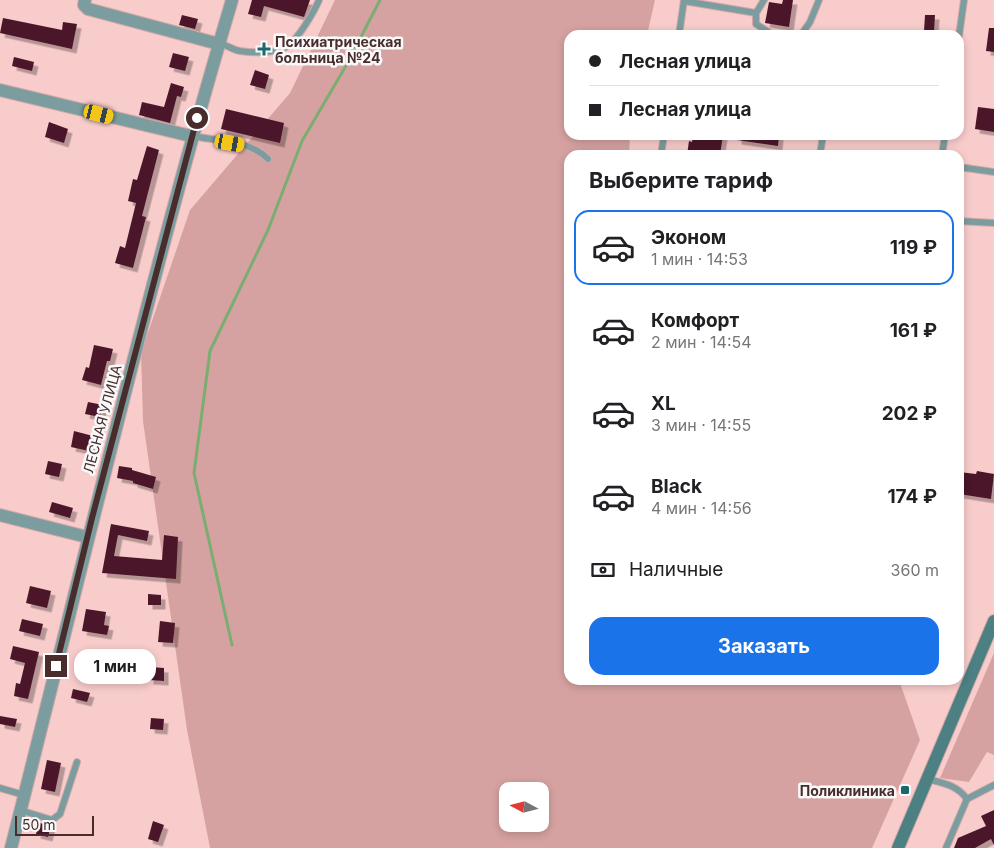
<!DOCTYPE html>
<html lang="ru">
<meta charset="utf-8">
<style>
body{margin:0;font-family:Inter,sans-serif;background:#f2f2f2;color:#202124;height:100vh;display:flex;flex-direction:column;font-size:19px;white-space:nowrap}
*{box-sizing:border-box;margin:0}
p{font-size:16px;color:#757577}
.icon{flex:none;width:28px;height:28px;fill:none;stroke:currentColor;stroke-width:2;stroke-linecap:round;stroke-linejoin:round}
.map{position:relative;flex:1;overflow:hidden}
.details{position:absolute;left:564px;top:150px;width:400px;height:535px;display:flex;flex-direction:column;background:#fff;border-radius:15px;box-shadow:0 2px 8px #0003}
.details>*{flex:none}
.guide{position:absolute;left:564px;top:30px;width:400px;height:110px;border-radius:15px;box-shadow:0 2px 8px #0003;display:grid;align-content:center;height:110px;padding:0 25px;background:#fff}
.needle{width:32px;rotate:277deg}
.tools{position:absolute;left:499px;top:782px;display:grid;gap:10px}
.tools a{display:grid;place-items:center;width:50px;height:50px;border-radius:10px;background:#fff;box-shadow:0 2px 8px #0003;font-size:25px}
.scale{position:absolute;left:15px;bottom:12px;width:79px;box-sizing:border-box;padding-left:5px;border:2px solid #492d2d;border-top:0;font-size:14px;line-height:18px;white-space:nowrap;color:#492d2d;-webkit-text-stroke:4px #f9f9f9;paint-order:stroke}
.end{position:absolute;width:22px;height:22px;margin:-11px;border:6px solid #492d2d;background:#fff;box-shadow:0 0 0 2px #fff}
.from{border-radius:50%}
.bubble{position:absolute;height:35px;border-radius:15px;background:#fff;box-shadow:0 2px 8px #0003;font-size:16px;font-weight:700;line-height:35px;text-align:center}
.car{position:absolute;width:15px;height:30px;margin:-15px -8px;border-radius:6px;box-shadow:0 0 4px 1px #0007;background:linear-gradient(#f5c518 24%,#345 0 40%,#f5c518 0 76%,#345 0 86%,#f5c518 0)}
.guide b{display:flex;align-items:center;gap:18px;height:48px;font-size:19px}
.guide b+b{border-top:1px solid #e0e0e0}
.guide i{width:12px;height:12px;background:#202124}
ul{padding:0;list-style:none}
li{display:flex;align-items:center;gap:15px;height:75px;margin:0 10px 8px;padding:0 15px;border:2px solid transparent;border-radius:15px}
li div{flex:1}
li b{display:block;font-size:19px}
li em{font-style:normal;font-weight:700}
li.on{border-color:#1a73e8}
li>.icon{width:45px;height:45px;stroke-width:1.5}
h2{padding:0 25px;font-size:22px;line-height:60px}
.pay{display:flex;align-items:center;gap:12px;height:55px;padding:0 25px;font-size:19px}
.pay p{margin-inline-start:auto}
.action{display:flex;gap:10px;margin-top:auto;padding:10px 25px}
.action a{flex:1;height:58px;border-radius:15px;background:#1a73e8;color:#fff;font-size:20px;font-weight:700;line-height:58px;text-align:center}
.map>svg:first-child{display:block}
</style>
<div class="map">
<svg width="994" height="848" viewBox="0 0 994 848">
<defs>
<filter id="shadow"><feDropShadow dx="4.5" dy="4.5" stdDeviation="0" flood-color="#0004"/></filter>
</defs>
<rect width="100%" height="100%" fill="#f8cccb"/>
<!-- green -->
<g fill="#d5a2a1" fill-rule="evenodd">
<path d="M335,0H655L647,35H569V135H630L629,155H569V680H899L920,740L872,848H210L187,730L143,421L141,353L190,210L290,93ZM508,791H540V824H508Z"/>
<polygon points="994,653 994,755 987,752 969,782 940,778"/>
</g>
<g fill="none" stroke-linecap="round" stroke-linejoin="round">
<!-- stream -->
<polyline stroke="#7bad71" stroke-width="3" points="232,645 194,473 210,351 268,230 302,141 347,64 380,0"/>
</g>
<!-- building -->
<g fill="#4b172b" filter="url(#shadow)">
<polygon points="252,0 310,0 304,17 264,6 261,17 248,14"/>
<polygon points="783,0 793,0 789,27 765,23 769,2 782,4"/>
<polygon points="182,15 198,19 195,29 179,25"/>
<polygon points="925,15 935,15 934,32 924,31"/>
<polygon points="3,18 62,30 63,22 77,24 72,49 0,33"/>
<polygon points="989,28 994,28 994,52 986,51"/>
<polygon points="173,53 189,57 185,71 169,67"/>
<polygon points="14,57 34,62 32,71 12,66"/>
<polygon points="255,70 269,75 265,89 250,85"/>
<polygon points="171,83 184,87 181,97 177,96 170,123 139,115 142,102 164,107"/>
<polygon points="978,107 994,109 994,132 975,129"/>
<polygon points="226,109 284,123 280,143 221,129"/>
<polygon points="49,122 68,129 64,143 45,137"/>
<polygon points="693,135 723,135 720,155 687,155 689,141 692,142"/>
<polygon points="737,135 779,135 778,146 737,140"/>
<polygon points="147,146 159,150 142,216 146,217 133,268 115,263 120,246 125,248 136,203 128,201 133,179 137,180"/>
<polygon points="94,345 113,349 110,361 107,361 101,385 82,380 86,367 89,368"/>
<polygon points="88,402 103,405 100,417 85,414"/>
<polygon points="74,431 93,436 89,451 71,447"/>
<polygon points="48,461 62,464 59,477 45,474"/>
<polygon points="119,466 132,468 132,470 156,477 153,489 133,483 133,481 117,478"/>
<polygon points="977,471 994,474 991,499 959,494 959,472 976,474"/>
<polygon points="52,502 73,508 70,518 49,512"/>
<polygon points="111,524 149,531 147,541 118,535 114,556 162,560 164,535 178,537 176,579 102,573"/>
<polygon points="30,586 51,591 47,608 26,603"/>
<polygon points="148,594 161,595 161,605 148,605"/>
<polygon points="86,609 106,612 104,625 109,626 107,635 82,631"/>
<polygon points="22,619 43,624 40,636 19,631"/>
<polygon points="160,621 175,623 173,643 158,642"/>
<polygon points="13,646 39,652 28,699 14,696 16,683 20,684 25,663 10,659"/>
<polygon points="150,667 164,668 164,681 149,680"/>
<polygon points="73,689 90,693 87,702 71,698"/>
<polygon points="0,716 17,719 15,727 0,724"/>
<polygon points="151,718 164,719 163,730 150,729"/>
<polygon points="47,760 61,763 55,792 41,789"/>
<polygon points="994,810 994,845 991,839 975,848 954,848 958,838 986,826 981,816"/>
<polygon points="153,821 164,825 158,842 148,839"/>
<polygon points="39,823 51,825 48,837 36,834"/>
</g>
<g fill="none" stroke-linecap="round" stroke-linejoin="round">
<!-- lane casing -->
<g stroke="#d2a9a8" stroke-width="8">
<g id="lane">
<polyline points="684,1 756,13 756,24 773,35"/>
<polyline points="756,13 764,0"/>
<polyline points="679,35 684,0"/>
<polyline points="801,35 810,22 819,0"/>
<polyline points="959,36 964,0"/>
<path d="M219,44C227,44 232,50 240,51C254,53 278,54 289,45C299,37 314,12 319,0"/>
<path d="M192,136C217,141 250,140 268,159"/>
<polyline points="661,155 664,135"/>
<polyline points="820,155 823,135"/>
<polyline points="942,155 945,135"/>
<polyline points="959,167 994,172"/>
<polyline points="959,221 994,223"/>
<path d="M927,779C943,783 957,785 967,799"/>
<polyline points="0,788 24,795"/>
<polyline points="20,810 52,820 60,814 77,762"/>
<polyline points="946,848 967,799 994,785"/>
</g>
</g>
<!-- street casing -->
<g stroke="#d2a9a8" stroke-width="14">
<g id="street">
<polyline points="85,0 84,5 88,9 219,44"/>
<polyline points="0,90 191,136"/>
<polyline points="0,515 87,537"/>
<path d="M11,848C83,565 149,280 232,0"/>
</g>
</g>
<!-- secondary casing -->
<g stroke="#d2a9a8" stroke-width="14">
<polyline id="secondary" points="898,848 994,621"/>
</g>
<!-- lane -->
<use href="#lane" stroke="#7c9d9f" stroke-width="6"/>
<!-- street -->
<use href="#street" stroke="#7c9d9f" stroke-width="12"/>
<!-- secondary -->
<use href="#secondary" stroke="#4c8083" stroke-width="12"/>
</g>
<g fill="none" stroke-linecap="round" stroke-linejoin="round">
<!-- route -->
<polyline stroke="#492d2d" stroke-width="6" points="56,666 92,518 197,118"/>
</g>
<!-- markers -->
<g fill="#1b686c" stroke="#f9f9f9" stroke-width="2">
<path d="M261.5 41.5h5v5h5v5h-5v5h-5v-5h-5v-5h5z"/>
<rect x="900" y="785" width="10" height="10" rx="2.5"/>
</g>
<g text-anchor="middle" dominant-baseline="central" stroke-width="5" stroke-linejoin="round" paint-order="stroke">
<!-- poi labels -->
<g font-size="14" font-weight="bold" fill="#492d2d" stroke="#f9f9f9" text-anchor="start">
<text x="275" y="41">Психиатрическая<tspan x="275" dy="16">больница №24</tspan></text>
<text x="895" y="790" text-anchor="end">Поликлиника</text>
</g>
<!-- street labels -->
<g font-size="14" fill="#492d2d" stroke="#f9f9f9">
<text transform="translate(102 419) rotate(-75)">ЛЕСНАЯ УЛИЦА</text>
</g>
</g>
</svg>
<div class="tools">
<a><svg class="needle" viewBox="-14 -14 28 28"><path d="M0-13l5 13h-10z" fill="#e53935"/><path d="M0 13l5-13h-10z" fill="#757577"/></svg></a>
</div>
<div class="scale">50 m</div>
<i class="end from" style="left:197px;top:118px"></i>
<i class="end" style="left:56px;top:666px"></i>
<div class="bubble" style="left:74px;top:649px;width:82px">1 мин</div>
<i class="car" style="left:99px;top:114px;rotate:104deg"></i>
<i class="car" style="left:230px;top:143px;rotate:100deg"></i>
<div class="guide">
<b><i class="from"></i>Лесная улица</b>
<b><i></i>Лесная улица</b>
</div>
<section class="details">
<h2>Выберите тариф</h2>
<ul>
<li class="on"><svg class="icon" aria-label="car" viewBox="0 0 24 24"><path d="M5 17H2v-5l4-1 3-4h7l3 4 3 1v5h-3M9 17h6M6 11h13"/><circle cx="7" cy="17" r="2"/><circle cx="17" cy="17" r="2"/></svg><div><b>Эконом</b><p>1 мин · 14:53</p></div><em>119 ₽</em></li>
<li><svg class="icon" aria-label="car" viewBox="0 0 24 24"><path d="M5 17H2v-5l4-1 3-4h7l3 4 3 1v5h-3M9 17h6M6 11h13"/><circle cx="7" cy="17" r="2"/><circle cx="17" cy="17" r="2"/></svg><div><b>Комфорт</b><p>2 мин · 14:54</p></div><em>161 ₽</em></li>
<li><svg class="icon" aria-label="car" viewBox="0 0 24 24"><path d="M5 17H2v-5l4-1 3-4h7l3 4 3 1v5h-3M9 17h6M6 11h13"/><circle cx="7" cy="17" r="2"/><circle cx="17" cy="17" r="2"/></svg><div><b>XL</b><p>3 мин · 14:55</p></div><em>202 ₽</em></li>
<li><svg class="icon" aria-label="car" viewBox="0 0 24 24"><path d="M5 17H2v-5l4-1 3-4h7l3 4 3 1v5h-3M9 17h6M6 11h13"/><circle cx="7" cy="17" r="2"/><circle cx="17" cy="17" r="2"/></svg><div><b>Black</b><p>4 мин · 14:56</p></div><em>174 ₽</em></li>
</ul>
<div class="pay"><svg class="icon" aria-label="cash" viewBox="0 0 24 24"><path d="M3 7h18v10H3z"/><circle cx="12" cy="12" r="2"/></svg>Наличные<p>360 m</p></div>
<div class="action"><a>Заказать</a></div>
</section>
</div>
